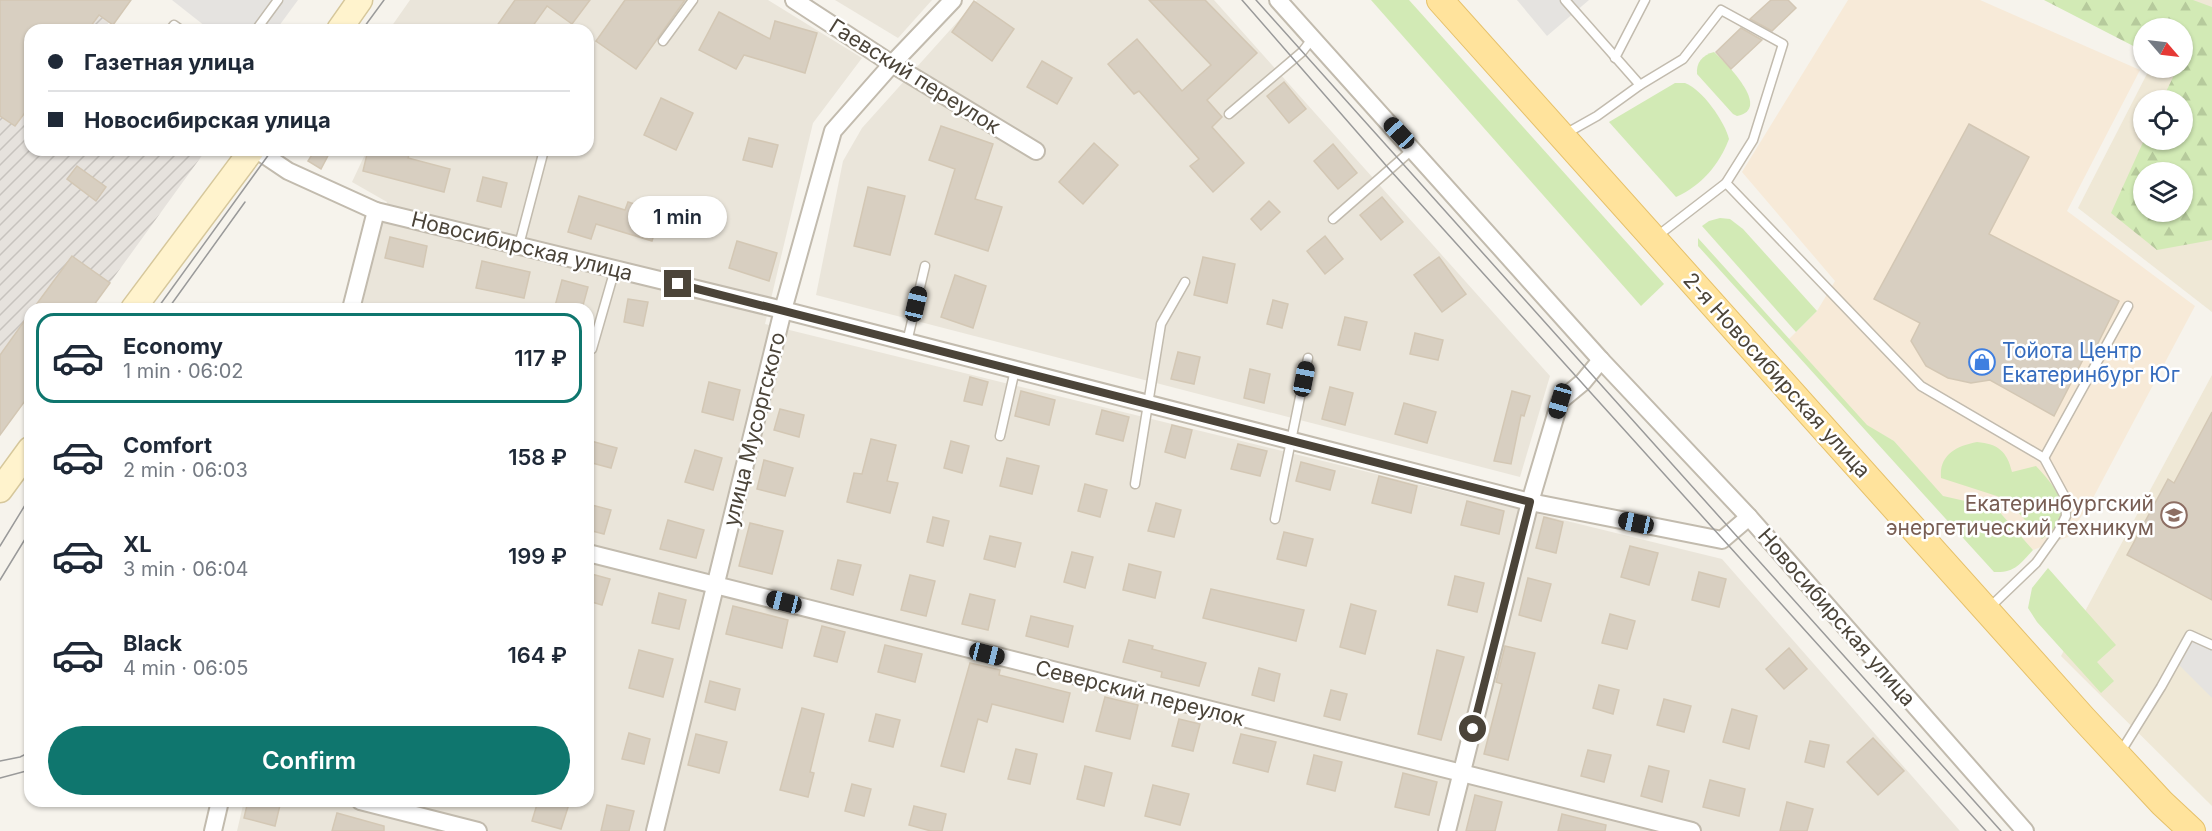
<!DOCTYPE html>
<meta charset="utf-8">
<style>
body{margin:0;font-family:Inter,sans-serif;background:#f2f2f3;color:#1f2937;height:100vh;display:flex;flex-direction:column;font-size:22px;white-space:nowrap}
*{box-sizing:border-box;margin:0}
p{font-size:20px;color:#747a83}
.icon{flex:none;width:33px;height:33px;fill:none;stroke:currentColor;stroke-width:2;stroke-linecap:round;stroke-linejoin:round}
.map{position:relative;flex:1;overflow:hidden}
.panel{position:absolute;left:24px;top:303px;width:570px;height:504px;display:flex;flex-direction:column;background:#fff;border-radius:18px;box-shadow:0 2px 4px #0004}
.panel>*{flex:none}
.guide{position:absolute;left:24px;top:24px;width:570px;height:132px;border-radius:18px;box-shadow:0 2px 4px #0004;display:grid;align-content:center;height:132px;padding:0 24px;background:#fff}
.needle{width:39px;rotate:118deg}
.fabs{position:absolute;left:2133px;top:18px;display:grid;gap:12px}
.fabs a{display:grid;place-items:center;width:60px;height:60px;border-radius:50%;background:#fff;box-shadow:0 2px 4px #0004;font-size:30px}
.end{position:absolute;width:27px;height:27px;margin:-14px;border:8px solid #4b4439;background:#fff;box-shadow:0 0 0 3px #fff}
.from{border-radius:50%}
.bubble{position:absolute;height:42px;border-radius:21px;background:#fff;box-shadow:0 2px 4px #0004;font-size:20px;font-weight:600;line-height:42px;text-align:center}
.car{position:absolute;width:18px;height:36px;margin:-18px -9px;border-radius:8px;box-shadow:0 0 4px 2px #0007;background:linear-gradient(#222 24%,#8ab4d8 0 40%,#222 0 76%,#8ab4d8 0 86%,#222 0)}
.guide b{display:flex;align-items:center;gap:21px;height:57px;font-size:22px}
.guide b+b{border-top:2px solid #e0e1e3}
.guide i{width:15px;height:15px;background:#1f2937}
ul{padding:10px 0 0;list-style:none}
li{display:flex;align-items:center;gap:18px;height:90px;margin:0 12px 9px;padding:0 12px;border:3px solid transparent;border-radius:18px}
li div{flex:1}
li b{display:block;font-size:22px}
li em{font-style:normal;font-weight:600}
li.current{border-color:#0f766e}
li>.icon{width:54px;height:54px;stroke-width:1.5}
.button{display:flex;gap:12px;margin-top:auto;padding:12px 24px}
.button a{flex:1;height:69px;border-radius:36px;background:#0f766e;color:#fff;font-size:24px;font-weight:600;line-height:69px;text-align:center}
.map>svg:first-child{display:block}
</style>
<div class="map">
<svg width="2212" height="831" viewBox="0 0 2212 831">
<defs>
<pattern id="industrial-furrows" width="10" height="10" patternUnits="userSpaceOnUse" patternTransform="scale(1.5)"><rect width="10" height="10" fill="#e6e2dd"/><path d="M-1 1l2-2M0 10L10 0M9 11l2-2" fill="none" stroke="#c7c3be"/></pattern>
<pattern id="forest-firs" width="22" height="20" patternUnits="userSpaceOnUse" patternTransform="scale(1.5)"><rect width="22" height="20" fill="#d2eab5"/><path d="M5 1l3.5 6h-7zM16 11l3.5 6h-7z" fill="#b6ca9c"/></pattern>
</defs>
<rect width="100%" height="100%" fill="#f6f3ec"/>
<!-- residential -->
<g fill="#eae5da">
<polygon points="410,0 768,0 862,58 813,123 765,324 1722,559 1960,831 237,831 244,801 588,801 588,309 361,309 387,202 352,182 367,150 588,150 588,30 389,30"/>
<polygon points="835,0 932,0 898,38"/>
<polygon points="977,0 1214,0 1550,376 1520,477 816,295 843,161 862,128"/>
</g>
<!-- commercial -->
<polygon fill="#f7ead8" points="1848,0 1980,0 2140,70 2067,211 2195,306 2093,498 2068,537 2033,550 1996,508 1943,497 1894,441 1867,426 1789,339 1817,311 1835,281 1742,172"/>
<!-- industrial -->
<polygon fill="url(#industrial-furrows)" points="0,0 126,0 103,30 30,30 30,150 206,150 91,309 30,309 30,394 0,435"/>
<!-- education -->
<g fill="#efe8d6" fill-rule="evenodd">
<path d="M2185,0H2212V312L2078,208L2150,68H2182ZM2144,100H2182V140H2144ZM2144,172H2182V212H2144Z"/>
<polygon points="2212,375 2212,806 2061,656"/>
</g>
<!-- grass -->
<g fill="#d2eab5">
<polygon points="1371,0 1409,0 1664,284 1641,306"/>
<path d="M1714,52C1725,62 1773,109 1737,116L1733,114L1697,74C1696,63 1702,55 1714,52Z"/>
<path d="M1675,83C1677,83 1683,83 1685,83C1702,89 1725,122 1729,139C1719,165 1702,185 1676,197L1609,122Z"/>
<polygon points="1720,218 1730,219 1743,229 1817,311 1796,332 1702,226 1709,221"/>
<path d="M1698,238L1867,425L1894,441L1943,496L1996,508L2033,550C2020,564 2015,573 1994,572L1698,246Z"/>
<path d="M1977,442C1998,444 2007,451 2012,472L2036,466C2059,491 2078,513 2042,539L2006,499L1941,478C1939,455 1956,446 1977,442Z"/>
<polygon points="2048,568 2116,645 2097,662 2114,681 2101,693 2037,622 2028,608 2032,588"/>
</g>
<!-- forest -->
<path fill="url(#forest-firs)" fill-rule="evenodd" d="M2044,0H2193L2212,7V240L2157,250L2111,213L2144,140H2182V100H2162L2177,69L2175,68H2182V28H2144L2143,51ZM2144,172H2182V212H2144Z"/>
<!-- parking -->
<g fill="#e5e3e0">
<polygon points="172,0 298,0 276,30 210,30"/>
<polygon points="1517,0 1589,0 1547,36"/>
<polygon points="2191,635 2212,645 2212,698 2175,661"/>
</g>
<!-- building -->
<g fill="#d8cfc1" stroke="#d3c7b4" stroke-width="1.5">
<polygon points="0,0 131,0 113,25 99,15 88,30 30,30 30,106 15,126 0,116"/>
<polygon points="515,0 590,0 572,24 547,6 530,30 494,30"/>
<polygon points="625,0 685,0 636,69 596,41"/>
<polygon points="1149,0 1205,0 1257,53 1207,100 1222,117 1212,127 1244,163 1213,192 1190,166 1199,159 1139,91 1134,94 1108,64 1137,39 1182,91 1211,65"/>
<polygon points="1771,0 1788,0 1796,8 1772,31 1750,19"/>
<polygon points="974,1 1014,29 992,61 952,32"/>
<polygon points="719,12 770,39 775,21 817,33 805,73 744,55 736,69 699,50"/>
<polygon points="1741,28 1762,40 1731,69 1716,52"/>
<polygon points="1042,61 1072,78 1057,104 1027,87"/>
<polygon points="1284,82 1306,109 1289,123 1267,96"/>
<polygon points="661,98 693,113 676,150 644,135"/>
<polygon points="1969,124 2029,157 1989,234 2119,301 2093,353 2088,350 2054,416 1990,380 1971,383 1948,378 1926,366 1911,341 1920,323 1874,299"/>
<polygon points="941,126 993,144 975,199 1002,207 988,251 935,234 955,169 929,160"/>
<polygon points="749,138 778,145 772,167 743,160"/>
<polygon points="1094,143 1118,165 1083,204 1059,182"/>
<polygon points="1333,144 1357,173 1338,189 1314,161"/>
<polygon points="315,150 331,150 321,169 308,161"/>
<polygon points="368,150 389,150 409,155 408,158 450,169 444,192 363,171"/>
<polygon points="77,166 106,187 96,201 67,179"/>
<polygon points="483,177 507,183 501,207 477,201"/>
<polygon points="868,187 905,196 890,255 854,246"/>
<polygon points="579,196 625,210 628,202 661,212 652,241 596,224 591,239 568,232"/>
<polygon points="1382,197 1403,222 1381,240 1360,215"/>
<polygon points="1269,201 1280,212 1261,230 1251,219"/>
<polygon points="1325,236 1343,259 1325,274 1307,251"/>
<polygon points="390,237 427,246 423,267 385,258"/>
<polygon points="737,241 777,253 769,281 729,268"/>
<polygon points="72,256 110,283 91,309 33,309"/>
<polygon points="1203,257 1235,264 1227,303 1194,295"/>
<polygon points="1439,257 1466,294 1442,312 1414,275"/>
<polygon points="482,261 530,272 524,298 476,288"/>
<polygon points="955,275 986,286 973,328 941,317"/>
<polygon points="562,280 588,287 582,309 566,309 555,306"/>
<polygon points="628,299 648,302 643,326 624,322"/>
<polygon points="1273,300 1288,304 1282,328 1267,324"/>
<polygon points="30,313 30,394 0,435 0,355"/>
<polygon points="1345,317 1367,322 1360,350 1338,345"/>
<polygon points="1415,333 1443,340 1438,360 1410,354"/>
<polygon points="1178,352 1200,357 1194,384 1171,379"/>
<polygon points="1250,369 1270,374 1264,403 1244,398"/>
<polygon points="970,377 988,382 982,405 964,401"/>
<polygon points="709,382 740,390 733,420 702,412"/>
<polygon points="1330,387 1353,393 1345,425 1322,419"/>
<polygon points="1021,391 1055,400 1049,425 1015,416"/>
<polygon points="1512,391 1530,396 1524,416 1521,415 1511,464 1494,461"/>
<polygon points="1404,403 1436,412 1427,443 1395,434"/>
<polygon points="780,409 804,415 799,437 774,430"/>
<polygon points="1102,410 1129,417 1123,441 1096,434"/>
<polygon points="2212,412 2212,600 2127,555 2168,479 2174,483"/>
<polygon points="1172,425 1192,430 1185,458 1165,452"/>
<polygon points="871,439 896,445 887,481 898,483 890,513 847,502 854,473 862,474"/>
<polygon points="591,441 617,448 611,468 588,462"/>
<polygon points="951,441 969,446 962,473 944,468"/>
<polygon points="1238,444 1267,451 1260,476 1231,469"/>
<polygon points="695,450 722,458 713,490 685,482"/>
<polygon points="1007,458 1039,466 1032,494 1000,486"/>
<polygon points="764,460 793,468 785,496 757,489"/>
<polygon points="1301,462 1335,471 1330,490 1296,481"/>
<polygon points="1379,476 1417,486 1411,513 1372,503"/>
<polygon points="1085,484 1107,490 1100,517 1078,511"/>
<polygon points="1467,501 1504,511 1499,534 1461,525"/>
<polygon points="1156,503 1181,510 1174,537 1148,531"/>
<polygon points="588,504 611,510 604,534 588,530"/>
<polygon points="933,517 949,521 943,546 927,542"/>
<polygon points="1544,517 1563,522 1556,553 1536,548"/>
<polygon points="668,520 704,530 696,558 660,549"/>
<polygon points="750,523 783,531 772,574 739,566"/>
<polygon points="1284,532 1313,539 1306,566 1277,559"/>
<polygon points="990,536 1021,543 1015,567 984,559"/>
<polygon points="1630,546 1658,553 1649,585 1621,577"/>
<polygon points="1072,552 1093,557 1085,588 1064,582"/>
<polygon points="838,560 861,565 853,595 831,589"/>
<polygon points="1129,564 1161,572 1155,598 1123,590"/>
<polygon points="1699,572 1726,579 1719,607 1692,600"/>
<polygon points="588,573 610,579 602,605 588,601"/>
<polygon points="910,575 935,581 926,616 901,610"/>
<polygon points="1455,576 1484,583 1477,612 1448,605"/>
<polygon points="1528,578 1551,584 1541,621 1519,615"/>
<polygon points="1211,589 1304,610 1296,641 1203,618"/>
<polygon points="659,593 686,600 679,629 652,623"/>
<polygon points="970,594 995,600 988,630 962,624"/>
<polygon points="1351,604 1376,611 1365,654 1340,647"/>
<polygon points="733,606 788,620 782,648 726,634"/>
<polygon points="1610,614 1635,621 1627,649 1602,643"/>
<polygon points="1031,616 1073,626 1068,647 1026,636"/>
<polygon points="822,626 845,632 837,662 814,656"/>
<polygon points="1129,640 1153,646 1152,649 1206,663 1199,686 1161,677 1162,672 1123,662"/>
<polygon points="885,645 922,654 915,682 878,672"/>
<polygon points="1505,646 1535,653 1508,760 1484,754 1502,684 1496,682"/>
<polygon points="1789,648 1807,669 1784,689 1766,669"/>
<polygon points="639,650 673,659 663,697 629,688"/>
<polygon points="1437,650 1464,657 1441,740 1418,734"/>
<polygon points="970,663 1000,670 999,675 1070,693 1063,722 992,704 987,722 978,719 964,772 941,766"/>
<polygon points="1259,668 1280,674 1274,701 1252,695"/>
<polygon points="710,681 740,689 735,710 705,702"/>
<polygon points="1599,685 1619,690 1613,714 1593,708"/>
<polygon points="1331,690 1347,694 1340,720 1324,716"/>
<polygon points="1105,697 1138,705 1130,739 1096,731"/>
<polygon points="1664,699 1691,706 1684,732 1657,725"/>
<polygon points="802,708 824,714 810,772 814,773 808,797 780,790"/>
<polygon points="1732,709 1757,716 1749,749 1723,742"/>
<polygon points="876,714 900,720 893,747 869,741"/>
<polygon points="1179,719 1200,724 1193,751 1172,746"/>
<polygon points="629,733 650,739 644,764 622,759"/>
<polygon points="696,734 727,742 719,773 688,765"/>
<polygon points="1241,734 1276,742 1268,772 1233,763"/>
<polygon points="1873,738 1904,771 1878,795 1847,762"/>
<polygon points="1810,741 1829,745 1824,767 1805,762"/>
<polygon points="1016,749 1037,754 1030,784 1008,779"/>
<polygon points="1588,750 1611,755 1604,782 1581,776"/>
<polygon points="1314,755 1342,762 1335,791 1307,784"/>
<polygon points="1085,766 1112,773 1104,806 1077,799"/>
<polygon points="1649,766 1669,771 1662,802 1641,796"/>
<polygon points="1403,773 1437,782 1429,815 1395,807"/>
<polygon points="1710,780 1745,789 1739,816 1703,807"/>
<polygon points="852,784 871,789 864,816 845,811"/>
<polygon points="1153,785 1189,794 1180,825 1145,816"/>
<polygon points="1475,795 1502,802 1495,831 1466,831"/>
<polygon points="248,801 281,801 275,826 244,818"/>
<polygon points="538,801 570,801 561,829 532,821"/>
<polygon points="1787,802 1813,809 1807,831 1780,831"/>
<polygon points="607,805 634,811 629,831 601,831"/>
<polygon points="914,806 946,814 942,831 931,831 909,825"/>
<polygon points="337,813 384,826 384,831 332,831"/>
<polygon points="1562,814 1606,825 1605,831 1558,831"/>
</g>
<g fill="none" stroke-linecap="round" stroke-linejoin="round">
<!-- service casing -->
<g stroke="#c2bbae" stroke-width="11">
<g id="service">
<polyline points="1565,0 1640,85"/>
<polyline points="170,30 174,25 181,30"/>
<polyline points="256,30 278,0"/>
<polyline points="663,41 693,0"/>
<polyline points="1615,58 1645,0"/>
<polyline points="1229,114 1302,52 1312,39"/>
<polyline points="1565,134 1597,116 1640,85 1683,59 1721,10 1783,44 1753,140 1726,183 1656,237"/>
<polyline points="1726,183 1921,386 2044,458 2065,497 2066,516 2058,532 2036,563 1988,609"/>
<polyline points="1333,219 1413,149"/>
<polyline points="519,245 544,150"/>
<polyline points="907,342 925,266"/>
<polyline points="592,349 615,269"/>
<polyline points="1000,436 1015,370"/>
<polyline points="2044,458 2128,306"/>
<polyline points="1135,484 1161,324 1185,282"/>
<polyline points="1275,519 1308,358"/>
<polyline points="2120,753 2161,687 2190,635 2212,645"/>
</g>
</g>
<!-- minor casing -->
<g stroke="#c2bbae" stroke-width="20">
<g id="minor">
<polyline points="794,0 892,64 1036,151"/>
<polyline points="1278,0 1601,360 1749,517"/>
<polyline points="257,150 288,171 376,211 783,310 1530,502 1722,540 1749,517 2025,831"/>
<polyline points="351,309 376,211"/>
<polyline points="588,553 1692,831"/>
<polyline points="360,801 478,831"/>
<polyline points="213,831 220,801"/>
<polyline points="655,831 783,310 833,131 892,64 953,0"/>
<polyline points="1447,831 1530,502 1560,401 1583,382 1601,360"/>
</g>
</g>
<!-- secondary casing -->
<g stroke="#d6c79b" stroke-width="27">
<g id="secondary">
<polyline points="339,30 360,0"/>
<polyline points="133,309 252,150"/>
<polyline points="0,490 30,449"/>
</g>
</g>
<!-- primary casing -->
<g stroke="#e6c16a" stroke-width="28">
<polyline id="primary" points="1440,0 2083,718 2162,803 2192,831"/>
</g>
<!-- service -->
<use href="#service" stroke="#fff" stroke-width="8"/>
<!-- minor -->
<use href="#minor" stroke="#fff" stroke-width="16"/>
<!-- secondary -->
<use href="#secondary" stroke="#fff3cd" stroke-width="24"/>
<!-- primary -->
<use href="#primary" stroke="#ffe39c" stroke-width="26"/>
<!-- tram -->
<g stroke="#9a9a9a" stroke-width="1.5">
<polyline points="1242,0 1390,170 1986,831"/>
<polyline points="1256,0 2001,831"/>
<polyline points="362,30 384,0"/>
<polyline points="157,309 272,150"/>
<polyline points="168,309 245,202"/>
<polyline points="0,546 30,497"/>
<polyline points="0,580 30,531"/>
<polyline points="0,761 20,757 30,752"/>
<polyline points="0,778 30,770"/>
</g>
</g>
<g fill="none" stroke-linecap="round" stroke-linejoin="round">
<!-- route -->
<polyline stroke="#4b4439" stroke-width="8" points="678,284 1530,502 1473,729"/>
</g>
<!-- icons -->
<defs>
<g id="shop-ring" transform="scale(1.35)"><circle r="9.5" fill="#fff" stroke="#3f7fe0" stroke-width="1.5"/><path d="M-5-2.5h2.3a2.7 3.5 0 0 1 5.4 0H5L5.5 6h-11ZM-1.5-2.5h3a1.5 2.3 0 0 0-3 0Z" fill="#3f7fe0"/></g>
<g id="university-ring" transform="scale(1.35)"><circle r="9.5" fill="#fff" stroke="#8d6e63" stroke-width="1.5"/><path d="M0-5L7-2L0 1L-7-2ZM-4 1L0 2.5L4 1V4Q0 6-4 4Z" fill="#8d6e63"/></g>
</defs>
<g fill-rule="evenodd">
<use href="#shop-ring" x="1982" y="362"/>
<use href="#university-ring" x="2174" y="515"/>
</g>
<g text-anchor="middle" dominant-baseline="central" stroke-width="5" stroke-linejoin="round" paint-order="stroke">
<!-- street labels -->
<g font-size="21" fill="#4b4439" stroke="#fff">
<text transform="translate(915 76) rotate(32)">Гаевский переулок</text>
<text transform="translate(522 246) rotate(14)">Новосибирская улица</text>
<text transform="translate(1777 375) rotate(48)">2-я Новосибирская улица</text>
<text transform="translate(754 429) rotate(-76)">улица Мусоргского</text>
<text transform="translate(1837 617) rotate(49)">Новосибирская улица</text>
<text transform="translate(1140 693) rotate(14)">Северский переулок</text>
</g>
<!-- shop labels -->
<g font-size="21" fill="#366cbe" stroke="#fff" text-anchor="start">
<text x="2002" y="350">Тойота Центр<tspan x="2002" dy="24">Екатеринбург Юг</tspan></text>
</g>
<!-- education labels -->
<g font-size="21" fill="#785e54" stroke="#fff" text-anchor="end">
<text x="2154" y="503">Екатеринбургский<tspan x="2154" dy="24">энергетический техникум</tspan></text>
</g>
</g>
</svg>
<div class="fabs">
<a><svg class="needle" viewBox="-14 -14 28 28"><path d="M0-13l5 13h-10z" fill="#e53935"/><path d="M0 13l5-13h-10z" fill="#747a83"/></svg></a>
<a><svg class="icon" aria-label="locate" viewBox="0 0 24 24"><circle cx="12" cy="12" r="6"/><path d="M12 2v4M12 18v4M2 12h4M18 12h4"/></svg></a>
<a><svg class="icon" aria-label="layers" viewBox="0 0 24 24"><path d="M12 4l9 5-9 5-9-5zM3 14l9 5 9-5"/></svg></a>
</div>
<i class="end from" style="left:1473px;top:729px"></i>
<i class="end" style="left:678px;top:284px"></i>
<div class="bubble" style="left:628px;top:196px;width:99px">1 min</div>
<i class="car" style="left:1399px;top:133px;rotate:317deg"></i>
<i class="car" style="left:916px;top:304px;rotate:13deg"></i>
<i class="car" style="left:1304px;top:379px;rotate:11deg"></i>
<i class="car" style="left:1560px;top:401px;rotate:196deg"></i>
<i class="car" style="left:1636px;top:523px;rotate:282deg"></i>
<i class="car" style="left:784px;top:602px;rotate:284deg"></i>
<i class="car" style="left:987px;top:654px;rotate:104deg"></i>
<div class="guide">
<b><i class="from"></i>Газетная улица</b>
<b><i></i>Новосибирская улица</b>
</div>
<section class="panel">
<ul>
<li class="current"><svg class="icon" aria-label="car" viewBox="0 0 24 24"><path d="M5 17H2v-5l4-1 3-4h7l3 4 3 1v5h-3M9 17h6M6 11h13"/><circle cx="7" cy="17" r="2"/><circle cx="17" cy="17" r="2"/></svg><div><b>Economy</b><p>1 min · 06:02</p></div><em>117 ₽</em></li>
<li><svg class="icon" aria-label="car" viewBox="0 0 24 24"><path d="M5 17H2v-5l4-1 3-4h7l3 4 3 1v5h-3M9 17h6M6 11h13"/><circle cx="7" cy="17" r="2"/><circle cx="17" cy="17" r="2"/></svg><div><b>Comfort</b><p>2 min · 06:03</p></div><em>158 ₽</em></li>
<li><svg class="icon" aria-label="car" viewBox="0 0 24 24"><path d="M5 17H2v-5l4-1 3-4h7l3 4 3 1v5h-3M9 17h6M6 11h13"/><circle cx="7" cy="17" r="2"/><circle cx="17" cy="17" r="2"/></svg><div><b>XL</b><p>3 min · 06:04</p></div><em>199 ₽</em></li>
<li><svg class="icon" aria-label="car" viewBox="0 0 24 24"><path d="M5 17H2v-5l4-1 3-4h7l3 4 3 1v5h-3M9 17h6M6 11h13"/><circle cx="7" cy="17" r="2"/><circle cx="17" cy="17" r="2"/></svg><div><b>Black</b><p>4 min · 06:05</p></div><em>164 ₽</em></li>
</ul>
<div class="button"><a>Confirm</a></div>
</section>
</div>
